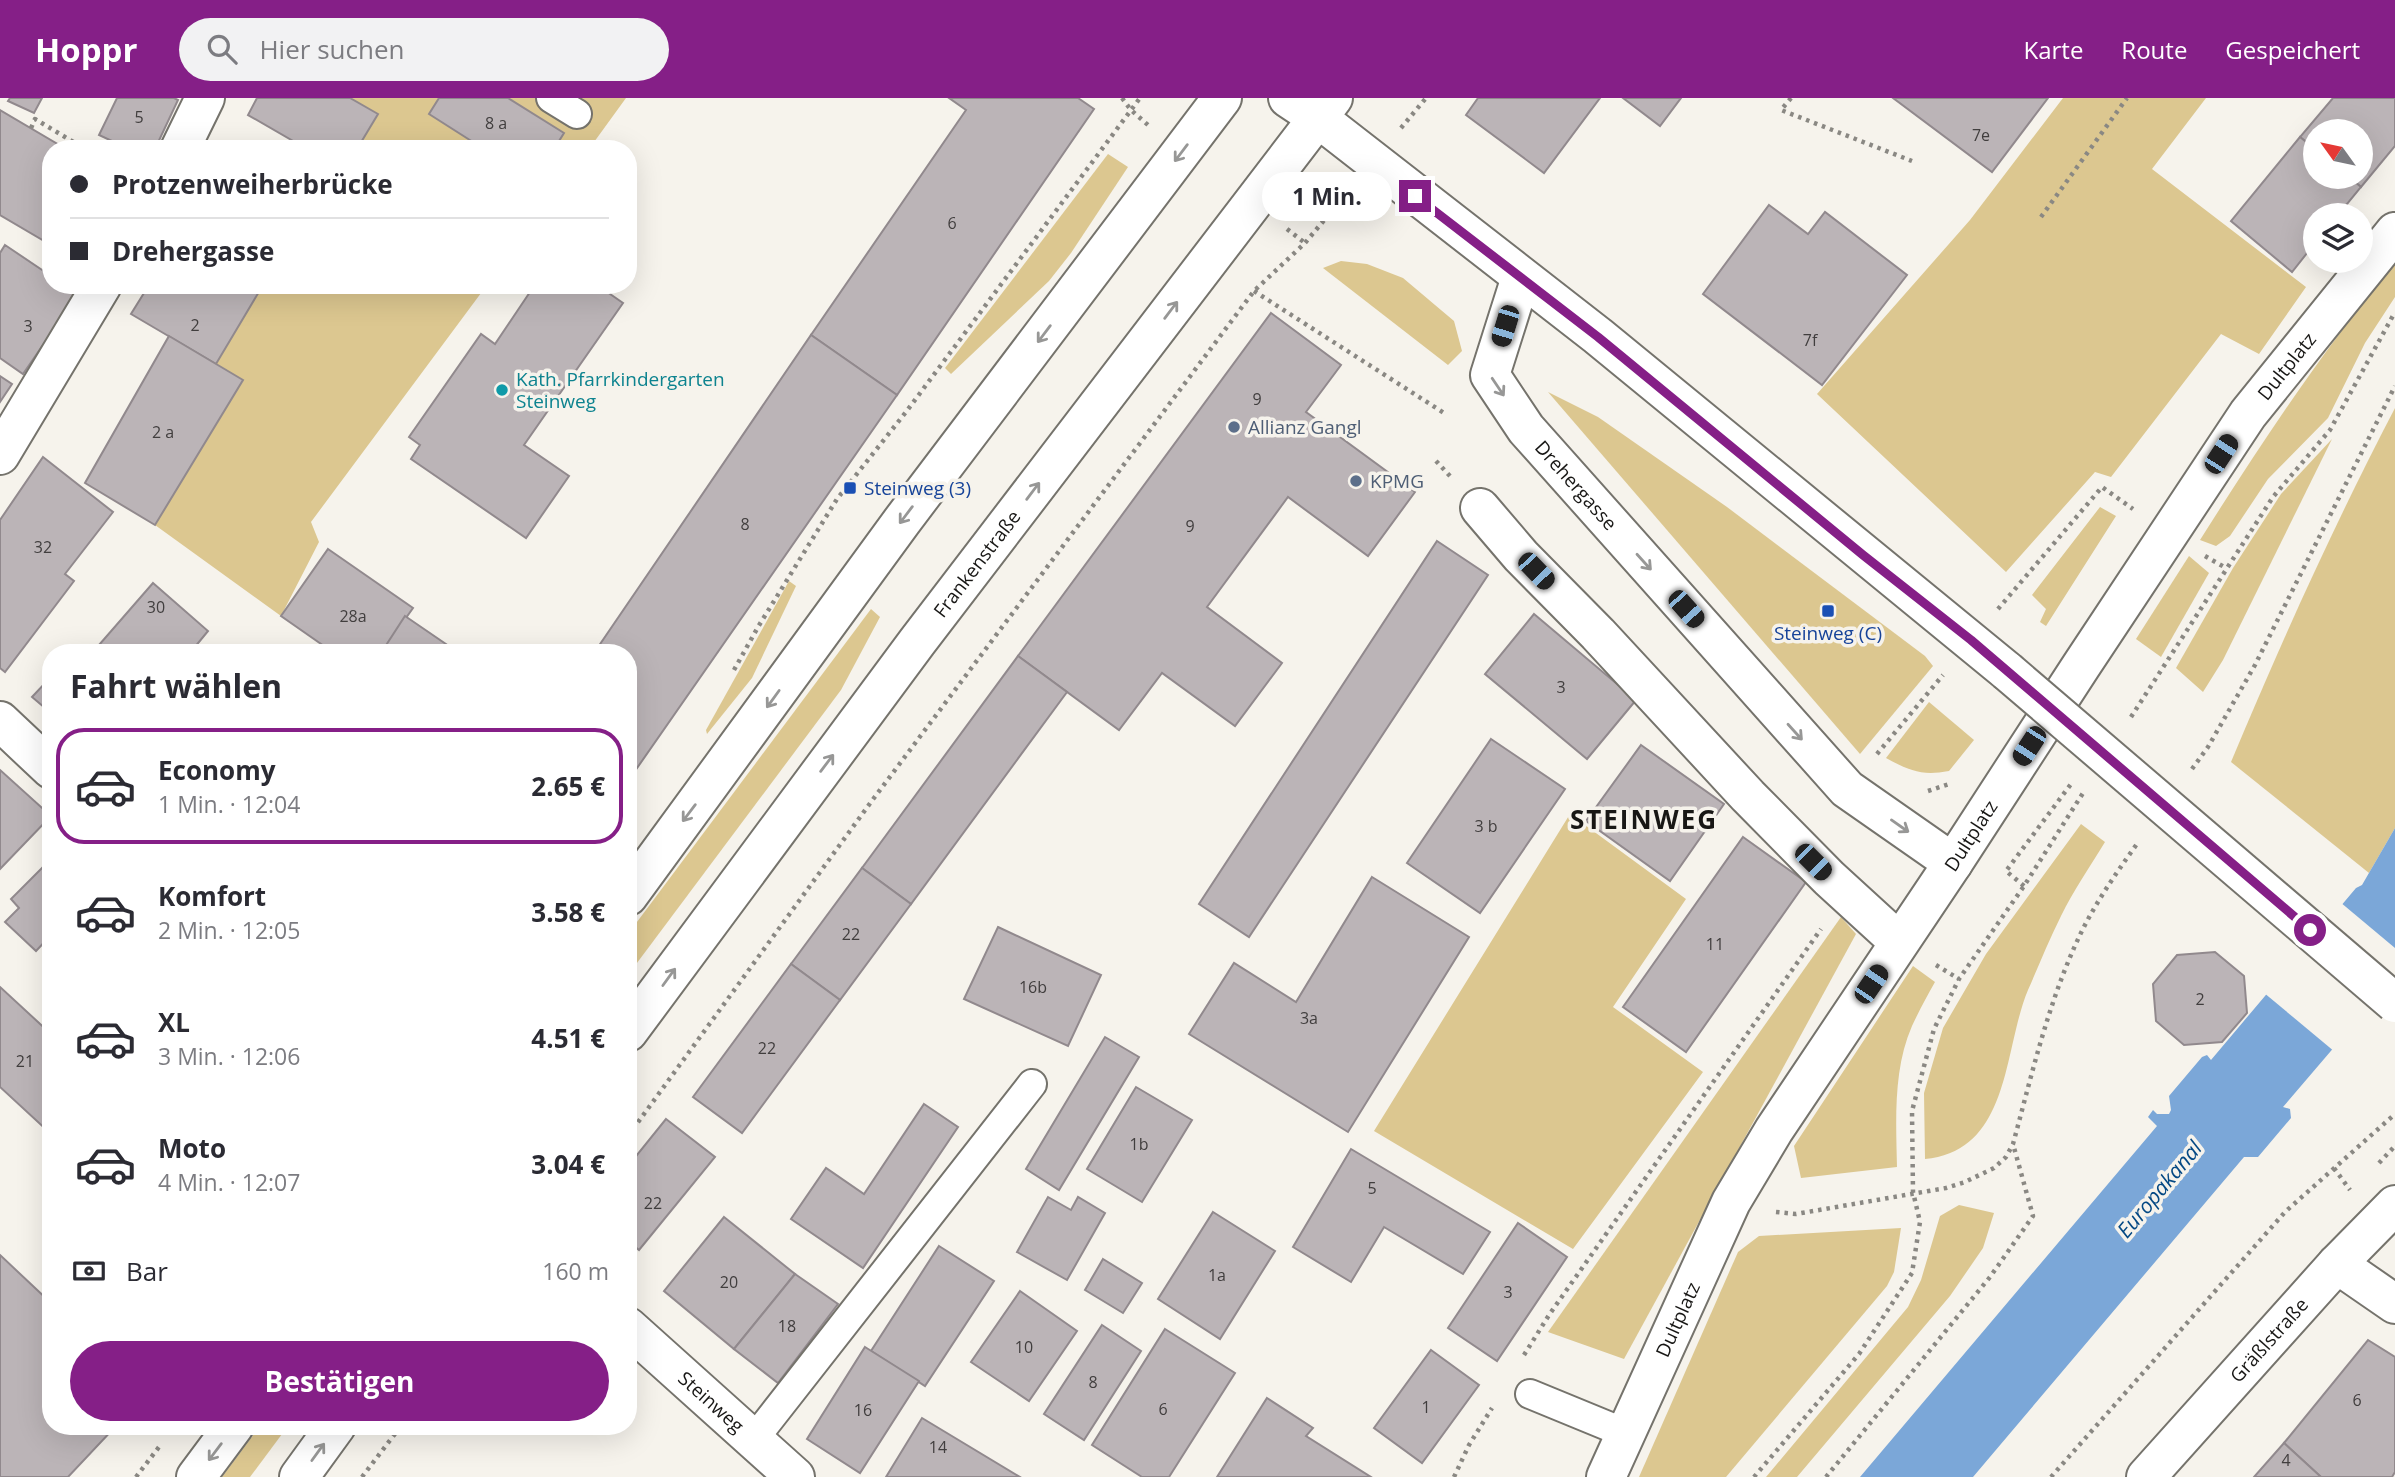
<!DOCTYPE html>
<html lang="de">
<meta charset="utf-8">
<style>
body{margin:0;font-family:"Open Sans",sans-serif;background:#f2f2f3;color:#2b2b33;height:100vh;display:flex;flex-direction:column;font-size:26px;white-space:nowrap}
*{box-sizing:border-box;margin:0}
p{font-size:23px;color:#7c7c81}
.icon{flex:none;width:38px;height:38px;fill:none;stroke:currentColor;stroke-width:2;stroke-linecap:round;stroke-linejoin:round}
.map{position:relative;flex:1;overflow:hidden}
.panel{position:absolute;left:42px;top:546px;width:595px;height:791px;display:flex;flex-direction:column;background:#fff;border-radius:28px;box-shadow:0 7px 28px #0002}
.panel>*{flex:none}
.guide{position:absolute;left:42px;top:42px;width:595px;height:154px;border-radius:28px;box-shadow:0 7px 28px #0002;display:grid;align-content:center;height:154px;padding:0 28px;background:#fff}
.needle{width:46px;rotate:303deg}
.fabs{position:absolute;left:2303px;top:21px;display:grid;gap:14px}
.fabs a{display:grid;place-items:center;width:70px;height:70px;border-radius:50%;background:#fff;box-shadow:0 7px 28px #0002;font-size:35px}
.end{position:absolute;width:32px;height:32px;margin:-16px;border:9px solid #851f87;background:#fff;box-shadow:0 0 0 4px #fff}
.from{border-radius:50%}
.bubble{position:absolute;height:49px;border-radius:24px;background:#fff;box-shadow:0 7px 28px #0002;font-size:23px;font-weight:700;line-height:49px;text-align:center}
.car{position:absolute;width:21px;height:42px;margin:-21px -10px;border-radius:9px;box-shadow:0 0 5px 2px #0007;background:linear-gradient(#222 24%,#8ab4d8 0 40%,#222 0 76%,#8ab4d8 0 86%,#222 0)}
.guide b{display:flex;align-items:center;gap:24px;height:66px;font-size:26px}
.guide b+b{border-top:2px solid #e1e1e2}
.guide i{width:18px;height:18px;background:#2b2b33}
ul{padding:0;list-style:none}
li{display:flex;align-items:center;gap:21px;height:116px;margin:0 14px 10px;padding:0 14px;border:4px solid transparent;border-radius:28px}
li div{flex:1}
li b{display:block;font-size:26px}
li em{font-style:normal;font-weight:700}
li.current{border-color:#851f87}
li>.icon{width:63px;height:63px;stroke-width:1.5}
h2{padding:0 28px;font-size:32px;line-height:84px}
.pay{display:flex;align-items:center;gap:18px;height:77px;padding:0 28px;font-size:26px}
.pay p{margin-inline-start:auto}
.action{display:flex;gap:14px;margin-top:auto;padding:14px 28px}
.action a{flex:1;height:80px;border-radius:42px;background:#851f87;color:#fff;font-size:28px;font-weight:700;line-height:80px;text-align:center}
header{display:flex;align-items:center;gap:42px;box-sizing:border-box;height:98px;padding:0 35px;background:#851f87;color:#fff}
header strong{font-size:33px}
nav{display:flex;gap:38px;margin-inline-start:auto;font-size:24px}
.search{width:490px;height:63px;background:#f2f2f3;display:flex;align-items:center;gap:18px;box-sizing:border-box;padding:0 24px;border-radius:38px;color:#7c7c81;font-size:26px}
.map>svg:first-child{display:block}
</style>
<header>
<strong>Hoppr</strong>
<div class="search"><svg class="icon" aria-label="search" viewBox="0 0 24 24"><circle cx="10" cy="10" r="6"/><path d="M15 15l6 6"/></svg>Hier suchen</div>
<nav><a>Karte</a><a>Route</a><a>Gespeichert</a></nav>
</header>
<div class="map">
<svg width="2395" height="1379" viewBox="0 0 2395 1379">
<rect width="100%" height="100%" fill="#f6f3ec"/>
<!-- green -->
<g fill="#dcc790">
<polygon points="350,0 626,0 589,51 357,51 377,16"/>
<polygon points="2063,0 2206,0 2152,71 2306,189 2259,256 2221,236 2111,379 2095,374 2006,474 1817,296 1970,122"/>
<polygon points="1108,56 1128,69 1071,155 1049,183 951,276 945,270"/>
<polygon points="1341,163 1367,166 1403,180 1454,223 1462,253 1448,267 1323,170"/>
<path d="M2395,165V199L2365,245L2328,320L2268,381L2230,438L2216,448L2200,442C2260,347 2322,253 2395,165Z"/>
<polygon points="263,187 487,187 311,424 319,444 281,518 155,427 243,283 216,266"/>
<polygon points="1548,294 1598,319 1727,409 1925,558 1933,568 1860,656"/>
<path d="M2395,310V730L2369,775L2231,664C2281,544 2335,425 2395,310Z"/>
<polygon points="2332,341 2223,562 2203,594 2176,570 2233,470 2281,396"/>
<polygon points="2100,409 2116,418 2046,528 2040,524 2046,511 2032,497"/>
<polygon points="2189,458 2209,475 2161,559 2136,541"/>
<polygon points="789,483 796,488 752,580 707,636 706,632"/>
<polygon points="871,511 880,519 841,592 628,877 628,836"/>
<path d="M1929,604L1974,642L1949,673C1922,678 1910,673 1886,660Z"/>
<polygon points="1570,716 1686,801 1613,909 1703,974 1573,1151 1374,1033"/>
<path d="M2081,726L2105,744C2090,769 2073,793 2061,818C2049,842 2039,867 2028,892C2003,951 2011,1053 1925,1061L1924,995L1943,930L1986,856Z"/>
<polygon points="1841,819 1856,836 1624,1261 1548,1234"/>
<path d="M1913,868L1935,884C1927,898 1919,913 1912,928C1893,971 1896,1023 1897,1069L1801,1080L1794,1048Z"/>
<polygon points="1959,1107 1994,1115 1983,1150 1950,1198 1797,1379 1766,1379 1908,1209 1921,1182 1940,1118"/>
<polygon points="1901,1130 1894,1174 1887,1188 1726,1379 1639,1379 1738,1154 1759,1138"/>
<polygon points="260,1328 288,1328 250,1379 222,1379"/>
</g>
<!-- water -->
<polygon fill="#7ba7d8" points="2395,730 2395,878 2283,1009 2290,1011 2291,1020 2258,1059 2244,1059 1973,1379 1860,1379 2157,1028 2148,1019 2153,1012 2157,1016 2169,1016 2171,1012 2169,998 2202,959 2207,957 2211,962 2356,790 2362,787"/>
<!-- pier -->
<polygon fill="#f6f3ec" points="2340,804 2395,850 2395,884 2335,954 2263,894"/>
<!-- building -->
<g fill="#bbb4b7" stroke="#91898d" stroke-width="2">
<polygon points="10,0 42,0 34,15 8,3"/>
<polygon points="117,0 174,0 178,2 155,51 129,51 99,37"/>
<polygon points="257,0 350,0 378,16 357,51 307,51 248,17"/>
<polygon points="439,0 508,0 564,35 554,51 484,51 429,16"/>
<polygon points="949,0 1078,0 1094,11 897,297 811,237 966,12"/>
<polygon points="1478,0 1600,0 1544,75 1466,17"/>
<polygon points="1623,0 1681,0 1660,28"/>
<polygon points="1893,0 2048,0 1992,74"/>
<polygon points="2333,0 2395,0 2395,48 2361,89 2349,79 2361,79 2361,33 2315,33 2315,51 2300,39"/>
<polygon points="0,12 66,51 51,51 51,147 0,117"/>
<polygon points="2300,39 2315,51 2315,79 2349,79 2361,89 2338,117 2315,117 2315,145 2292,174 2231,123"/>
<polygon points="1769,107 1808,136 1825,114 1907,177 1822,287 1703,196"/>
<polygon points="5,147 51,178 51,187 64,187 78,196 23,276 0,260 0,155"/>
<polygon points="149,187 263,187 216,266 131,216"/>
<polygon points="527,187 597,187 623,205 524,347 569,378 526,440 411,361 420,347 409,339 481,236 495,246 532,191"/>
<polygon points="1271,215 1341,267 1306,314 1415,394 1368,458 1288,399 1207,509 1282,565 1235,628 1162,575 1119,632 1018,558"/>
<polygon points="811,237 897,297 628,683 628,555 594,555"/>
<polygon points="169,238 243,282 155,427 85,385"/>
<polygon points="0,278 12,286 0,304"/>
<polygon points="43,359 113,414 65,476 74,483 5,574 0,570 0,422"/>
<polygon points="1437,443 1488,477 1249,839 1199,806"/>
<polygon points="328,451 413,510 381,555 334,555 281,518"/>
<polygon points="153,485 208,533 190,555 92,555"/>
<polygon points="1534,516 1636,602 1587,661 1485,576"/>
<polygon points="405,518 459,555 381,555"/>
<polygon points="1018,558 1067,594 911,806 862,770"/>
<polygon points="47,583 51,586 51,615 32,599"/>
<polygon points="1491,641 1565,691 1480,815 1407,765"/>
<polygon points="1641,647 1724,706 1670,783 1586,723"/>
<polygon points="0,672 51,718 0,771"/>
<polygon points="1743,739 1806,784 1686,954 1623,909"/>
<polygon points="51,761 51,837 36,853 5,824 19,810 11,801"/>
<polygon points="862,770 911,806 840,902 791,866"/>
<polygon points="1372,779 1469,839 1348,1034 1189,936 1234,865 1296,904"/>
<polygon points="998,829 1101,877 1068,948 964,901"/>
<polygon points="2215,854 2244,878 2247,915 2222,944 2184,947 2156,923 2153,886 2177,857"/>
<polygon points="791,866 840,902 742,1035 693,999"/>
<polygon points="0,889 51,936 51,1036 0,989"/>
<polygon points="1105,939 1139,959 1059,1092 1026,1071"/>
<polygon points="1136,989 1192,1022 1142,1104 1087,1071"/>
<polygon points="924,1006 958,1029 863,1170 791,1121 826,1070 864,1096"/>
<polygon points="666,1021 715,1059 639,1152 628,1143 628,1068"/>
<polygon points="1351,1051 1490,1134 1463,1176 1384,1129 1351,1184 1293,1149"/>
<polygon points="1048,1099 1071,1112 1078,1099 1105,1115 1067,1182 1017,1154"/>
<polygon points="1213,1114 1275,1153 1220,1241 1158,1201"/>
<polygon points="724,1119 795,1176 734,1251 664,1193"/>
<polygon points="1518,1125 1567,1159 1497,1263 1448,1230"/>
<polygon points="939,1148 994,1183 925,1288 871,1253"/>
<polygon points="0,1157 51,1205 51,1328 116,1328 68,1379 0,1379"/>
<polygon points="1103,1161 1142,1185 1123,1215 1085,1192"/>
<polygon points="795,1176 838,1206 778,1285 734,1251"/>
<polygon points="1020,1193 1077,1233 1029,1303 971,1264"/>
<polygon points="1102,1227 1141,1253 1084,1342 1044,1316"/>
<polygon points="1165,1231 1235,1275 1169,1379 1142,1379 1092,1347"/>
<polygon points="2368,1242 2395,1259 2395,1374 2392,1379 2321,1379 2284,1345"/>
<polygon points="865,1249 919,1283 860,1375 807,1341"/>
<polygon points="1431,1252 1479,1287 1422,1365 1374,1330"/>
<polygon points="1267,1300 1313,1330 1306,1338 1371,1379 1217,1379"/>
<polygon points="922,1320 1020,1379 886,1379"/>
<polygon points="2284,1345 2321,1379 2254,1379"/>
</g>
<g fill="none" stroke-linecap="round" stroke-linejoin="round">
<!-- lane casing -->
<g stroke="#75736c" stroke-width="32">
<g id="lane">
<polyline points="551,0 577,16"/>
<polyline points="1530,1296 1625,1335"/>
<polyline points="754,1341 1032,986"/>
</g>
</g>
<!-- street casing -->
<g stroke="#75736c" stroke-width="42">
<g id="street">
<polyline points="1318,20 1598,238 2007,573"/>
<polyline points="180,51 205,0"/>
<path id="s1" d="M1521,179L1490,277L1526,331L1847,691L1953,765"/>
<polyline points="0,357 102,187"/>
<polyline points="1480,410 1521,458 1598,536 1748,698 1829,780 1899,844"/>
<polyline points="0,623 51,671"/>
<polyline points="2337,1166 2395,1206"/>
<path id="s2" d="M628,1229L795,1379"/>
<path id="s3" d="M1606,1379L1731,1104L1774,1032L1953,765L2081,568L2248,316L2395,134"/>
<path id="s4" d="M2146,1379L2337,1166L2395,1107"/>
</g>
</g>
<!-- secondary casing -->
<g stroke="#75736c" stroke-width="42">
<g id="secondary">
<polyline points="1288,0 1318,20"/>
<polyline points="628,798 902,423 1222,0"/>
<path id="s5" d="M628,934L917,544L1333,0"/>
<polyline points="196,1379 234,1328"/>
<polyline points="299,1379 336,1328"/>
</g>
</g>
<!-- path -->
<g stroke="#8a8883" stroke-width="4.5" stroke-dasharray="3.5 5" stroke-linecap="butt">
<polyline points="1122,0 1131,12 1148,27"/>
<polyline points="1791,0 1781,12 1912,63"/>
<polyline points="31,30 35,21 85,51"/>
<polyline points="1401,30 1426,0"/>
<polyline points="2041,119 2127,0"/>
<polyline points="1287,131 1305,145"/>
<polyline points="1254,193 1444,315"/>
<polyline points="1436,363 1450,378"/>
<polyline points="2205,458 2226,470"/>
<polyline points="1998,511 2102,389 2133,411"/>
<polyline points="734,572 758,529 837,401 906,314 1140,0"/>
<polyline points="2131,619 2273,399 2330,332 2395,214"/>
<polyline points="1877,656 1943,577"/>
<polyline points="2192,671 2208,649 2255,567 2395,288"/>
<polyline points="1928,693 1949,686"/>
<polyline points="2024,788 2006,773 2071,686"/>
<polyline points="1936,867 1959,881"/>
<polyline points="628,1038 871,704 1254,193 1305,145 1346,96"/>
<polyline points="2379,1065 2395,1048"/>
<polyline points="2334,1070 2350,1092"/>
<path d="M1776,1114L1796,1116L1946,1090L1965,1084L1994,1070L2006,1059L2013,1046C2032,976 2048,905 2079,839C2095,805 2117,774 2139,743"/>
<polyline points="1524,1257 1549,1217 1821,831"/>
<polyline points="136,1379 159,1349"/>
<polyline points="362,1379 401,1328"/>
<polyline points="1454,1379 1469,1347 1492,1310"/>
<polyline points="1754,1379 1859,1256 1912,1175 1920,1124 1913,1094 1912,1013 1934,931 1959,881 2024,788 2083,695"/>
<polyline points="1826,1379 1990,1179 2033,1118 2013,1046"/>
<polyline points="2051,1379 2285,1114 2395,1016"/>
</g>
<!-- lane -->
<use href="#lane" stroke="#fff" stroke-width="28"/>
<!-- street -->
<use href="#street" stroke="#fff" stroke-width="38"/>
<!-- secondary -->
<use href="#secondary" stroke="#fff" stroke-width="38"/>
<!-- street-bridge casing -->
<g stroke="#75736c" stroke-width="42" stroke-linecap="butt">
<polyline id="street-bridge" points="2007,573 2395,905"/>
</g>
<!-- street-bridge -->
<use href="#street-bridge" stroke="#fff" stroke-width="38"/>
</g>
<!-- one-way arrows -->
<defs><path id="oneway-shaft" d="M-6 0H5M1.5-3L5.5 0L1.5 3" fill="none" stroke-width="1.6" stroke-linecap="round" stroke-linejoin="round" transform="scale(1.75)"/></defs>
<g stroke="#979796">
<use href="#oneway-shaft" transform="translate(1181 55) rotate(127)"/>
<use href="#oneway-shaft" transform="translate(1171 212) rotate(-53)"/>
<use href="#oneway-shaft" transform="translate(1044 236) rotate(127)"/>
<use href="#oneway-shaft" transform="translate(1498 289) rotate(56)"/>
<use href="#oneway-shaft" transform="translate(1033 393) rotate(-53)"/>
<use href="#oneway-shaft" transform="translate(906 417) rotate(127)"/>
<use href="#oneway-shaft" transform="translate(1644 464) rotate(48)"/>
<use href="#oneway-shaft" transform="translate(773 601) rotate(126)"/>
<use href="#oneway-shaft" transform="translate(1795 634) rotate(48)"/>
<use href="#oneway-shaft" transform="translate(827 665) rotate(-53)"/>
<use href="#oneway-shaft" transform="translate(689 715) rotate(127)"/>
<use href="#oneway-shaft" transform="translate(1900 728) rotate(35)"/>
<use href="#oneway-shaft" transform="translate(669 879) rotate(-54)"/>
<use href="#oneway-shaft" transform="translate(215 1354) rotate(127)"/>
<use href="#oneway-shaft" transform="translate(318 1354) rotate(-54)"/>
</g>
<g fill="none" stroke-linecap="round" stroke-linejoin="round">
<!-- route -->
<polyline stroke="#851f87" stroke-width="9" points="1415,98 1598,239 1863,457 1971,542 2310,832"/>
</g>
<!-- markers -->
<circle fill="#0f9aa8" stroke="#f6f3ec" stroke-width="2.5" cx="502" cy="292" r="7"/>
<g fill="#5c6f8a" stroke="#f6f3ec" stroke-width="2.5">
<circle cx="1234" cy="329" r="7"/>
<circle cx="1356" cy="383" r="7"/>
</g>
<g fill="#1a4fb4" stroke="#f6f3ec" stroke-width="2.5">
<rect x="843" y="383" width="14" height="14" rx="3.5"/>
<rect x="1821" y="506" width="14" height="14" rx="3.5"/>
</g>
<g text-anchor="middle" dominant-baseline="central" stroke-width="7" stroke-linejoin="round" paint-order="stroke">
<!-- number labels -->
<g font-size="16" fill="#413e3e">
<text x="139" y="19">5</text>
<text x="496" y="25">8 a</text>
<text x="1981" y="37">7e</text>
<text x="952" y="125">6</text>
<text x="195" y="227">2</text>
<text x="28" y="228">3</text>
<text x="1810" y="242">7f</text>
<text x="1257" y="301">9</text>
<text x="163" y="334">2 a</text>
<text x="745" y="426">8</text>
<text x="1190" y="428">9</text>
<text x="43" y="449">32</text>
<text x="156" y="509">30</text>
<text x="353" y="518">28a</text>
<text x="1561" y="589">3</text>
<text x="1486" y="728">3 b</text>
<text x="851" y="836">22</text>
<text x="1715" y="846">11</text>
<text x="1033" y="889">16b</text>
<text x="2200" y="901">2</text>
<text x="1309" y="920">3a</text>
<text x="767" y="950">22</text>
<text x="25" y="963">21</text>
<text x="1139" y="1046">1b</text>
<text x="1372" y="1090">5</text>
<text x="653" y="1105">22</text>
<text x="1217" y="1177">1a</text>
<text x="729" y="1184">20</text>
<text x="1508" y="1194">3</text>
<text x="787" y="1228">18</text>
<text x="1024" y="1249">10</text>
<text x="1093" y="1284">8</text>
<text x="2357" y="1302">6</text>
<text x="1426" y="1309">1</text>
<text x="1163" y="1311">6</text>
<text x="863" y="1312">16</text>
<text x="938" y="1349">14</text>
<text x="2286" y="1362">4</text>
</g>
<!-- street labels -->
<g font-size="19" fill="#181715" stroke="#f6f3ec">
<text stroke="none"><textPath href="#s3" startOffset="1306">Dultplatz</textPath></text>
<text stroke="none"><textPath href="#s1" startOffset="243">Drehergasse</textPath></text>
<text stroke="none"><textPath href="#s5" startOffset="584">Frankenstraße</textPath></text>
<text stroke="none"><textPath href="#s3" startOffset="740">Dultplatz</textPath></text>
<text stroke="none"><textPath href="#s3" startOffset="173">Dultplatz</textPath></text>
<text stroke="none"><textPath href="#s4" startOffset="184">Gräßlstraße</textPath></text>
<text stroke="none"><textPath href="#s2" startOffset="112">Steinweg</textPath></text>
</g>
<!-- culture labels -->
<g font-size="19" fill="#0d838f" stroke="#f6f3ec" text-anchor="start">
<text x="516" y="281">Kath. Pfarrkindergarten<tspan x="516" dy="22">Steinweg</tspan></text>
</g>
<!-- service labels -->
<g font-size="19" fill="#4e5e75" stroke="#f6f3ec" text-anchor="start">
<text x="1248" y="329">Allianz Gangl</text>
<text x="1370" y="383">KPMG</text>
</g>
<!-- transit labels -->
<g font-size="19" fill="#164399" stroke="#f6f3ec" text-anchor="start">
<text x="864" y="390">Steinweg (3)</text>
<text x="1828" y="535" text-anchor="middle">Steinweg (C)</text>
</g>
<!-- water labels -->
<g font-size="21" font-style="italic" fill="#054984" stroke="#f6f3ec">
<text transform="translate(2159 1091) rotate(-50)">Europakanal</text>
</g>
<!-- district labels -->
<g font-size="26" font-weight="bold" letter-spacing="2" fill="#181715" stroke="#f6f3ec">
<text x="1644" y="721">STEINWEG</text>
</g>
</g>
</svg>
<div class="fabs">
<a><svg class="needle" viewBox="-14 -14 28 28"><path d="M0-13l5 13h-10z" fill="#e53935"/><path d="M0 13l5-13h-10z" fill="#7c7c81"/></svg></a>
<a><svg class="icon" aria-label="layers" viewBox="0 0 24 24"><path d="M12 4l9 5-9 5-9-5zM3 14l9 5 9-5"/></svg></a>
</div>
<i class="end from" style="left:2310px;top:832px"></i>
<i class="end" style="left:1415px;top:98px"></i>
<div class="bubble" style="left:1262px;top:74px;width:130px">1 Min.</div>
<i class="car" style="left:1505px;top:228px;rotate:197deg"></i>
<i class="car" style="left:2221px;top:356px;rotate:33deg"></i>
<i class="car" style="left:1536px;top:473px;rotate:136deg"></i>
<i class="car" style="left:1686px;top:511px;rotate:138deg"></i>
<i class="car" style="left:2029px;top:648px;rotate:213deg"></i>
<i class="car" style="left:1813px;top:764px;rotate:135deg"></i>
<i class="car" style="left:1871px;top:886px;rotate:34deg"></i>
<div class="guide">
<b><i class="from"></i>Protzenweiherbrücke</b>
<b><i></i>Drehergasse</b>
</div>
<section class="panel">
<h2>Fahrt wählen</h2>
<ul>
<li class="current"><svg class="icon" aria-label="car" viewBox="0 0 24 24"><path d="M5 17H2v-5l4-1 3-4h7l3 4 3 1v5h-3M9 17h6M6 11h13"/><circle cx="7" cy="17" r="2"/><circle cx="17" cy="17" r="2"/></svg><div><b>Economy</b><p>1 Min. · 12:04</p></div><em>2.65 €</em></li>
<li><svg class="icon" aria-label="car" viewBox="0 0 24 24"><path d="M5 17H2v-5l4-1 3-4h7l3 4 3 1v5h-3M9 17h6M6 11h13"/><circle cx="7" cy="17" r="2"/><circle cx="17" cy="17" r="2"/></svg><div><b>Komfort</b><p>2 Min. · 12:05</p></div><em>3.58 €</em></li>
<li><svg class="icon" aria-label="car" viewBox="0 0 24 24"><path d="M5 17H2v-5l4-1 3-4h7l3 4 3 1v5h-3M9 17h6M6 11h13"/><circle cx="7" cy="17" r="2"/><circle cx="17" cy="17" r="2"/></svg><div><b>XL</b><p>3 Min. · 12:06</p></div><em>4.51 €</em></li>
<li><svg class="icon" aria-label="car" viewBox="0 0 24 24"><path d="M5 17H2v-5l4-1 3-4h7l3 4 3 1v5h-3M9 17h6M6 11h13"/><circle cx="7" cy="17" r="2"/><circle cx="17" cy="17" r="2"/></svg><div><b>Moto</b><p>4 Min. · 12:07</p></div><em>3.04 €</em></li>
</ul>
<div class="pay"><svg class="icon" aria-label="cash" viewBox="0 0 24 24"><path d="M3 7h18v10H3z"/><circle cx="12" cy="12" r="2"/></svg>Bar<p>160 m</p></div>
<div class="action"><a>Bestätigen</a></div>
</section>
</div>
